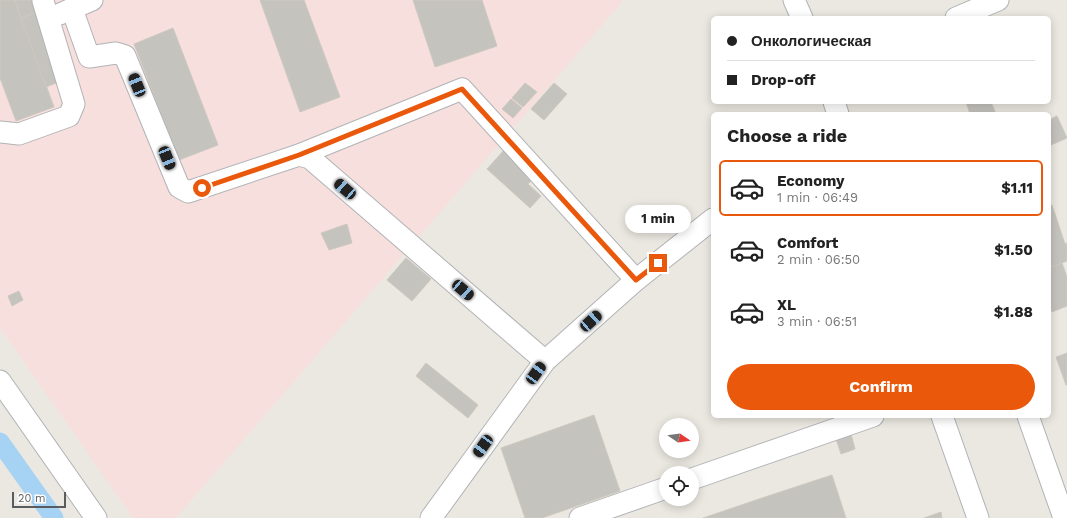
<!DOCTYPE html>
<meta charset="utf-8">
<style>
body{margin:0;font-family:"Work Sans",sans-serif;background:#f6f6f6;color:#222;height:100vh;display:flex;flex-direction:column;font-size:15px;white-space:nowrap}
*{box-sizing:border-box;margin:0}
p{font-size:13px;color:#767676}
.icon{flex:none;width:22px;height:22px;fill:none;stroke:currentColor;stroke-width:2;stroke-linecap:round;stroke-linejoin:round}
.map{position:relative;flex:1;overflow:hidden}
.sheet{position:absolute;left:711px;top:112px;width:340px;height:306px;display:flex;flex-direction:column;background:#fff;border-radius:6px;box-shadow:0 2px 10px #0003}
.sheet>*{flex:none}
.hud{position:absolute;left:711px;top:16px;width:340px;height:88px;border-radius:6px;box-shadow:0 2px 10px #0003;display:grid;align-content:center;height:88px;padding:0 16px;background:#fff}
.needle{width:26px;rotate:103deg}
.tools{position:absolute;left:659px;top:418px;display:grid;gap:8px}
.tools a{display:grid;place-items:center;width:40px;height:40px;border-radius:50%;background:#fff;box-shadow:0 2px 10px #0003;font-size:20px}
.scale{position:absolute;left:12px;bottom:10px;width:54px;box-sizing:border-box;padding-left:4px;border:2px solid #595c5f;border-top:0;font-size:11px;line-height:14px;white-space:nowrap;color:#595c5f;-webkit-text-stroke:3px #fff;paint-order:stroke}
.end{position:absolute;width:18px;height:18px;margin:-9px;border:5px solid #ea580c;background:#fff;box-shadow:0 0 0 2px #fff}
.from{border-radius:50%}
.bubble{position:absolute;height:28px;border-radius:14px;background:#fff;box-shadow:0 2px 10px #0003;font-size:13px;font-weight:700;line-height:28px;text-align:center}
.car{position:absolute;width:12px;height:24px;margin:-12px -6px;border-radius:5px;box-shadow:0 0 3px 1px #0007;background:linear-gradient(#222 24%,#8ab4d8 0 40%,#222 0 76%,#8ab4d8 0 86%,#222 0)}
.hud b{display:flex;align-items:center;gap:14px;height:38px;font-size:15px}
.hud b+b{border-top:1px solid #e0e0e0}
.hud i{width:10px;height:10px;background:#222}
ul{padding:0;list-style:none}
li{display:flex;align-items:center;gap:12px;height:56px;margin:0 8px 6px;padding:0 8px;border:2px solid transparent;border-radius:6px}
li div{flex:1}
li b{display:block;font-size:15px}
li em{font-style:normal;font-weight:700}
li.on{border-color:#ea580c}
li>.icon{width:36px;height:36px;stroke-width:1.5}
h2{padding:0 16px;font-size:18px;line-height:48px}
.action{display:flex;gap:8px;margin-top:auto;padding:8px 16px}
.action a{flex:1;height:46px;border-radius:24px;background:#ea580c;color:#fff;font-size:16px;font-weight:700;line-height:46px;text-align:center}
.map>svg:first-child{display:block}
</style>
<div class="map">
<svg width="1067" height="518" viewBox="0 0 1067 518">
<rect width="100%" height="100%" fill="#eae8e0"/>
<!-- medical -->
<polygon fill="#f7dfdd" points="0,0 621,0 622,2 176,518 133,518 0,328"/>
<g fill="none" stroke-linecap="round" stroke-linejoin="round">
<!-- canal -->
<polyline stroke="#a6d2f4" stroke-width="19" points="0,442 54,518"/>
</g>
<!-- building -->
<g fill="#c5c3bd" stroke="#cec9c0">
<polygon points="0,0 15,0 54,107 16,121 0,78"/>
<polygon points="15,0 47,0 39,11 21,18"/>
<polygon points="260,0 304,0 340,97 300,112"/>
<polygon points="413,0 482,0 497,46 435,67"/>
<polygon points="39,11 64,80 46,87 21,18"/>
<polygon points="173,28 218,145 179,160 134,44"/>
<polygon points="525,83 537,92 523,107 512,98"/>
<polygon points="554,83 567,94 544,120 531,109"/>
<polygon points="511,99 522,108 513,118 502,109"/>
<polygon points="966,102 991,102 996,114 970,114"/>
<polygon points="1057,116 1067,138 1049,146 1049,120"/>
<polygon points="505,149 536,176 528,184 541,196 530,208 487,169"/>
<polygon points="1052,205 1065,244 1067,243 1067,261 1049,268 1049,206"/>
<polygon points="347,224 352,243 329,250 321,233"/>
<polygon points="406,258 431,279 412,301 387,280"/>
<polygon points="1062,263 1067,277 1067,306 1052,312 1049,304 1049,268"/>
<polygon points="19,291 23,300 12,306 8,296"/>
<polygon points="1067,353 1067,385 1066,385 1056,357"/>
<polygon points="426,363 478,405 468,418 416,376"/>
<polygon points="594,415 620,491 542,518 525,518 501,448"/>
<polygon points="851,434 855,449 841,454 836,439"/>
<polygon points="832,475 846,518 703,518 768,496"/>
<polygon points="941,512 942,518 924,518"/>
</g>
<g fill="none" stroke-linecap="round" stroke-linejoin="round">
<!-- minor casing -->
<g stroke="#b1b3b6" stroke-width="23">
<g id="minor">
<polyline points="794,0 802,18"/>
<polyline points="72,9 89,57 116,53 125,56 179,187 188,192 299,155 310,158 545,361"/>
<polyline points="60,14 92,0"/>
<polyline points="956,18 998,0"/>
<polyline points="834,102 838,114"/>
<polyline points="0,132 19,134 69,116 74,104 43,1"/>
<polyline points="299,155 462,89 636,280"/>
<polyline points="0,381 96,518"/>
<polyline points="942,416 978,518"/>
<polyline points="1028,416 1064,518"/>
<polyline points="692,479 873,416"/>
<polyline points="431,518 545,361 636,280 713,219"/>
<polyline points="580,518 666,488"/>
</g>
</g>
<!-- minor -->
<use href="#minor" stroke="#fff" stroke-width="21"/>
</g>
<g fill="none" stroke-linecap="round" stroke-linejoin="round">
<!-- route -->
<polyline stroke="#ea580c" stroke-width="5" points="202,188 299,155 462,89 636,280 658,263"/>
</g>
</svg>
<div class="tools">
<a><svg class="needle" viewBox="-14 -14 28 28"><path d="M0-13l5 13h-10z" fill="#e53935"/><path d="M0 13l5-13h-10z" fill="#767676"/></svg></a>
<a><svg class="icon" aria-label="locate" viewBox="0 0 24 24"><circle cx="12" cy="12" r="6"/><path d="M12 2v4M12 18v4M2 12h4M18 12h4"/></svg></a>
</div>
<div class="scale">20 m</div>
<i class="end from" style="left:202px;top:188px"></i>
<i class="end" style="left:658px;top:263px"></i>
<div class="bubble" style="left:625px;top:205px;width:66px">1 min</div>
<i class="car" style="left:137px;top:85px;rotate:338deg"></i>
<i class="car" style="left:167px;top:158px;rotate:158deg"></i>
<i class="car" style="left:345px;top:189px;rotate:311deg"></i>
<i class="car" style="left:463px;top:290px;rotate:131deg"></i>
<i class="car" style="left:591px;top:321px;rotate:48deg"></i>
<i class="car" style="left:536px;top:373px;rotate:36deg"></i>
<i class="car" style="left:483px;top:446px;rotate:216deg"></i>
<div class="hud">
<b><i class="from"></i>Онкологическая</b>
<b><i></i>Drop-off</b>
</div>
<section class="sheet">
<h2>Choose a ride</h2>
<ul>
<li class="on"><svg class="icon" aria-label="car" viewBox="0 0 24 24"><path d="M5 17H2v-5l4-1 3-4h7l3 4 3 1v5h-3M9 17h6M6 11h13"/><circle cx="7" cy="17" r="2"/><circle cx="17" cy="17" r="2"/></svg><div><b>Economy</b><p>1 min · 06:49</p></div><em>$1.11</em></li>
<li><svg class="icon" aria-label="car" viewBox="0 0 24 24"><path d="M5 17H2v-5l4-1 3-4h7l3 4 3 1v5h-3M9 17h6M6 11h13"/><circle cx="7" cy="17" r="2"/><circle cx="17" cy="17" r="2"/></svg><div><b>Comfort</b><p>2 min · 06:50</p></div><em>$1.50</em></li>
<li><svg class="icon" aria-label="car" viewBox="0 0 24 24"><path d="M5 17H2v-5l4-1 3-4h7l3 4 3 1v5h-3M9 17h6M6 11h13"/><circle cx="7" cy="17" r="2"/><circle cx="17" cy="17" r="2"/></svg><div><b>XL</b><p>3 min · 06:51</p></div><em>$1.88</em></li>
</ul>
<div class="action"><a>Confirm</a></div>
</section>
</div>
